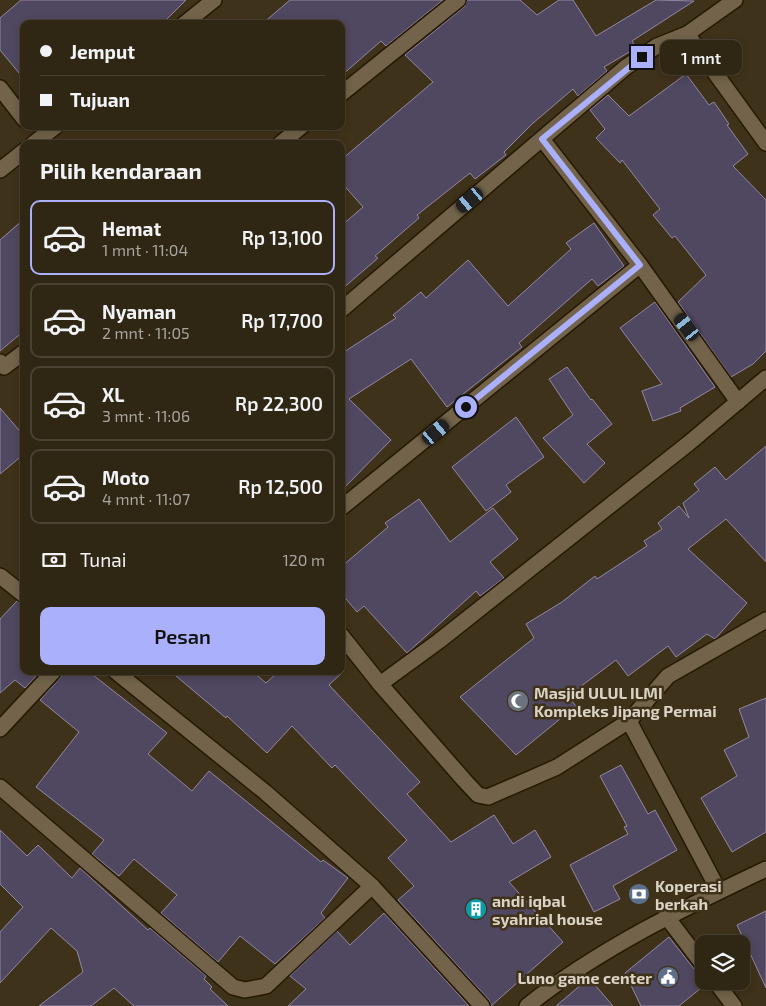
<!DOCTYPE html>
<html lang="id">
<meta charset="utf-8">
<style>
body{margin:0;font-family:"Exo 2",sans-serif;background:#372e1d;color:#f1f3f6;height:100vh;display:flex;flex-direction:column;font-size:19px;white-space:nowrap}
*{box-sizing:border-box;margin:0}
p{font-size:16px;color:#a7a5a0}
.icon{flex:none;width:28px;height:28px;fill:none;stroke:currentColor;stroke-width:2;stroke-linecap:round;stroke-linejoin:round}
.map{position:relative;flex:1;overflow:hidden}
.sheet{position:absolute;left:20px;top:140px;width:325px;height:535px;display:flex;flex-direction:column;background:#2f2614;border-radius:10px;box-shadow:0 2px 8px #0003,0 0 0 1px #4a4334}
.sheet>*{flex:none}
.hud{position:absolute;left:20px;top:20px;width:325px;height:110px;border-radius:10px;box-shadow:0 2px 8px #0003,0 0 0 1px #4a4334;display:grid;align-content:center;height:110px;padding:0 20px;background:#2f2614}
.fabs{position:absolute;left:695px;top:935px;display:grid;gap:10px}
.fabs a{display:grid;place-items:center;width:55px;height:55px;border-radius:10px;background:#2f2614;box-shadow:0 2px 8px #0003,0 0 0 1px #4a4334;font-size:25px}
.end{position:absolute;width:22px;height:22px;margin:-11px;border:6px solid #aab0fb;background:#111;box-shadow:0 0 0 2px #111}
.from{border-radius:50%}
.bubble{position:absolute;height:35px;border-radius:10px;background:#2f2614;box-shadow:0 2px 8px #0003,0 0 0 1px #4a4334;font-size:16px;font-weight:600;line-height:35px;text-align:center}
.car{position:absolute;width:15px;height:30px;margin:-15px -8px;border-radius:6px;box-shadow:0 0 4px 1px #0007;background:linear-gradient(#222 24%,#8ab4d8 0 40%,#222 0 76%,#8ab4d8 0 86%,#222 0)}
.hud b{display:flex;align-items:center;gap:18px;height:48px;font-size:19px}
.hud b+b{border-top:1px solid #4a4334}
.hud i{width:12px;height:12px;background:#f1f3f6}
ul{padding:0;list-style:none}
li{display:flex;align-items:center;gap:15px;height:75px;margin:0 10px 8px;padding:0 10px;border:2px solid #4a4334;border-radius:10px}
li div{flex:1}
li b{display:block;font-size:19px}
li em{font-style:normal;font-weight:600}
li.on{border-color:#aab0fb}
li>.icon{width:45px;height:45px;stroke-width:1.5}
h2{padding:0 20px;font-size:22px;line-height:60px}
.pay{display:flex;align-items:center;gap:12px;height:55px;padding:0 20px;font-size:19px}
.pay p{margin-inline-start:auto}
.action{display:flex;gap:10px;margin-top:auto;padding:10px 20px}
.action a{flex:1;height:58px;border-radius:10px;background:#aab0fb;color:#111;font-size:20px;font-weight:600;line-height:58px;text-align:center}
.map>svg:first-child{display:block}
</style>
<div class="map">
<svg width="766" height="1006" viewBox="0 0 766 1006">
<rect width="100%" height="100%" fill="#3f321a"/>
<!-- building -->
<g fill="#504760" stroke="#9288a4">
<polygon points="21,0 186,0 162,24 24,24 24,79 0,50 0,18"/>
<polygon points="290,0 443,0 386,46 381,41 341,76 341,24 262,24"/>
<polygon points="467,0 520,0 537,15 559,0 573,0 596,36 656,0 694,1 632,41 636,48 604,67 607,71 578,96 573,89 532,124 504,152 506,155 475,179 470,173 417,215 419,218 375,256 378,258 341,290 341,226 363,207 341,182 341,160 433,82 405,55 464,7"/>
<polygon points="686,74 709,105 714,102 729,124 727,125 748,154 733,166 766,200 766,351 753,364 731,377 678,302 706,275 675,236 672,238 653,215 660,209 622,160 620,163 596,138 605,129 590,110 608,95 629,116"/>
<polygon points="24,219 24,331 0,351 0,240"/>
<polygon points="594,223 624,266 598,286 592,279 519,343 522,347 447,407 411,359 349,399 391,440 341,491 341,354 396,318 393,315 421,292 426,298 468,260 508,306 571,249 566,243"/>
<polygon points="655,302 715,387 680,408 681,411 653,421 642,391 662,384 620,328"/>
<polygon points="567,367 591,400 592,399 612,424 587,444 605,463 584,483 543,438 573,415 549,379"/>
<polygon points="0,408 24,436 24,454 0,474"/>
<polygon points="516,417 544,457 506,485 511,492 486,511 452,467"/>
<polygon points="766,446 766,562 726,519 688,549 747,603 715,639 707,634 676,657 668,646 628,676 616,660 568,696 576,706 516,755 460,697 534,638 526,624 562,602 595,576 597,579 647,546 644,541 662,529 658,523 679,506 689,518 683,503 699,490 694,484 715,467 726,480"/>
<polygon points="419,499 450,542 493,508 518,539 490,562 504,578 480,596 476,591 407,653 364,606 357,612 341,593 341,567 388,527 385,523"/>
<polygon points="17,601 24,604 23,671 41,671 25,688 15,680 0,693 0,619"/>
<polygon points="63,671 88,671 167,733 148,754 192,791 209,771 321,862 323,860 348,878 321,913 325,918 275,964 240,936 218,962 161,913 177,895 134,859 119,876 92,854 104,840 36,787 79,732 40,700 61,677"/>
<polygon points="170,671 252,671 266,683 279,671 344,671 329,685 420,782 407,794 451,842 494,815 513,844 535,830 551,857 509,882 563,942 491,1006 489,1000 398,900 414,886 388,858 407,840 335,765 332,768 292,726 267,753 227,716 226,718"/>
<polygon points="766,698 766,832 732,852 701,798 737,776 724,750 749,737 739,709"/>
<polygon points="621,765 648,814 655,810 677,850 613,886 620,899 594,912 570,865 628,834 624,827 627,826 600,776"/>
<polygon points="0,830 27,856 38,845 72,878 80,868 148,930 150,928 206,976 204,979 212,987 210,989 228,1006 134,1006 114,988 91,1006 39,1006 83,972 77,951 51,928 0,983 0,932 23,907 0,884"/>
<polygon points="766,911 766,988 737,925"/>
<polygon points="384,913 469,1006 288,1006 306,989 290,976 337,931 350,945"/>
<polygon points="669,937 706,984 679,1006 641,1006 625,973"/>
<polygon points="589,978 613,1006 556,1006"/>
</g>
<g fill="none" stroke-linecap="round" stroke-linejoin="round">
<!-- minor casing -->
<g stroke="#261903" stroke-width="18">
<g id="minor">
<polyline points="184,24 214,0"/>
<polyline points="687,34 766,143"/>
<polyline points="0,88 24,119"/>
<polyline points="341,94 458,0"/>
<polyline points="33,144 56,126"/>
<polyline points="280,144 302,126"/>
<polyline points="0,170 24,151"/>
<polyline points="640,265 738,402"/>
<polyline points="341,310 626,67 657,46 687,34 735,0"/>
<polyline points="0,362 4,367 24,352"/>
<polyline points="341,508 640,265 542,139"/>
<polyline points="0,576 24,595"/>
<polyline points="341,635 380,684 464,780 478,795 488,797 557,767 629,721 668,676 766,620"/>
<polyline points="115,671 265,792 372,886 482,1006"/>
<polyline points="380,684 439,641 689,443 766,378"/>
<polyline points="629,721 719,891"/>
<polyline points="0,729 54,671"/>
<polyline points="0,787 233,987 245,990 266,986 372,886"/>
<polyline points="666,916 704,966"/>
<polyline points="715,981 734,1006"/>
<path d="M527,1006C600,948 682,909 766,869"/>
</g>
</g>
<!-- minor -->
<use href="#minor" stroke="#72634a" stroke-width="15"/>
</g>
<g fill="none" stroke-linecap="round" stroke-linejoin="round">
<!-- route -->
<polyline stroke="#aab0fb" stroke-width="6" points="466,407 640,265 542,139 642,57"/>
</g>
<!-- icons -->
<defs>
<g id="mosque-disc" transform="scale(1.125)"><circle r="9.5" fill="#6b7280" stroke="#3f321a"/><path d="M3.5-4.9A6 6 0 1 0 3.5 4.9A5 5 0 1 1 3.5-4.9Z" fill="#fff"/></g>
<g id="bank-disc" transform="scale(1.125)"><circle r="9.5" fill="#5c6f8a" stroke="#3f321a"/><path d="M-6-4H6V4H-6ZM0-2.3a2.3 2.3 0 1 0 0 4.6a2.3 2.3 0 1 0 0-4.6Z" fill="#fff"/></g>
<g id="building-disc" transform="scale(1.125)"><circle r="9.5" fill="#0f9aa8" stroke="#3f321a"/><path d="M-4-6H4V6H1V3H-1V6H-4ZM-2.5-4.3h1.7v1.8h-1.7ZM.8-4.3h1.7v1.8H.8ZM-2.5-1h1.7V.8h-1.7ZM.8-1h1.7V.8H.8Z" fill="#fff"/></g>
<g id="civic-disc" transform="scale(1.125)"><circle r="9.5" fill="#5c6f8a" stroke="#3f321a"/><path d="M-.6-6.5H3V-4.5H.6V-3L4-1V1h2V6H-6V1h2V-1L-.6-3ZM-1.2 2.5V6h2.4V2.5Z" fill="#fff"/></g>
</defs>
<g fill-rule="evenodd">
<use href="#mosque-disc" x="518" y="701"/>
<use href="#bank-disc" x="639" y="894"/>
<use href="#building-disc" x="476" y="909"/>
<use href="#civic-disc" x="668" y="977"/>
</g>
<g text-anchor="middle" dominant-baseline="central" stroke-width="5" stroke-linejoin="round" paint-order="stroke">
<!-- poi labels -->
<g font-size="16" font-weight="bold" fill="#dad2c4" stroke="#3f321a" text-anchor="start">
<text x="534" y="692">Masjid ULUL ILMI<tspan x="534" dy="18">Kompleks Jipang Permai</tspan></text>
<text x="655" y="885">Koperasi<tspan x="655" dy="18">berkah</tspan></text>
<text x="492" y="900">andi iqbal<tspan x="492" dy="18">syahrial house</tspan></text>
<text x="652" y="977" text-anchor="end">Luno game center</text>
</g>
</g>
</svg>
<div class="fabs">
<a><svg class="icon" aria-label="layers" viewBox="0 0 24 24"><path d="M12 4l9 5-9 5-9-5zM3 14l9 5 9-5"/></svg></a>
</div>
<i class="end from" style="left:466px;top:407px"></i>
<i class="end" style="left:642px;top:57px"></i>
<div class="bubble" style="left:660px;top:40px;width:82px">1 mnt</div>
<i class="car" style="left:470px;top:200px;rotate:230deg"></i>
<i class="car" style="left:687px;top:327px;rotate:323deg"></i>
<i class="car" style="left:436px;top:432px;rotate:50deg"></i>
<div class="hud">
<b><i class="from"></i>Jemput</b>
<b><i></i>Tujuan</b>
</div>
<section class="sheet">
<h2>Pilih kendaraan</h2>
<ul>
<li class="on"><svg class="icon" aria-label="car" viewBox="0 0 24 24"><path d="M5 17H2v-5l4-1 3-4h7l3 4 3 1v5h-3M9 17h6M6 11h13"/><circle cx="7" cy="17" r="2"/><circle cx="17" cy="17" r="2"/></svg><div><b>Hemat</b><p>1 mnt · 11:04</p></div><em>Rp 13,100</em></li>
<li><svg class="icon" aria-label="car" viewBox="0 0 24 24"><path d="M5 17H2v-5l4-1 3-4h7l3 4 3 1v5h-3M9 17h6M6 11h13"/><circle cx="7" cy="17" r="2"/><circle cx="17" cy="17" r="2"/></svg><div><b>Nyaman</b><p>2 mnt · 11:05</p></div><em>Rp 17,700</em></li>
<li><svg class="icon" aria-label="car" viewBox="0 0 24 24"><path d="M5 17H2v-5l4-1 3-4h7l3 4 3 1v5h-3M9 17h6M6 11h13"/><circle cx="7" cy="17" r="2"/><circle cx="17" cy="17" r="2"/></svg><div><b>XL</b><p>3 mnt · 11:06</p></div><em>Rp 22,300</em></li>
<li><svg class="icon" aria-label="car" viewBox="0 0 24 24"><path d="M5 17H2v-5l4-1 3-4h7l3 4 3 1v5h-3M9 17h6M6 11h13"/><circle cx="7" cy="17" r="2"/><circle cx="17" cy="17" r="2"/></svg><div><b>Moto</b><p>4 mnt · 11:07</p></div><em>Rp 12,500</em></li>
</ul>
<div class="pay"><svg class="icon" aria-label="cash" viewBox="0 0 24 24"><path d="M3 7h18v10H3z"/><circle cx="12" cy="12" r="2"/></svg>Tunai<p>120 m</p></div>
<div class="action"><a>Pesan</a></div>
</section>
</div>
